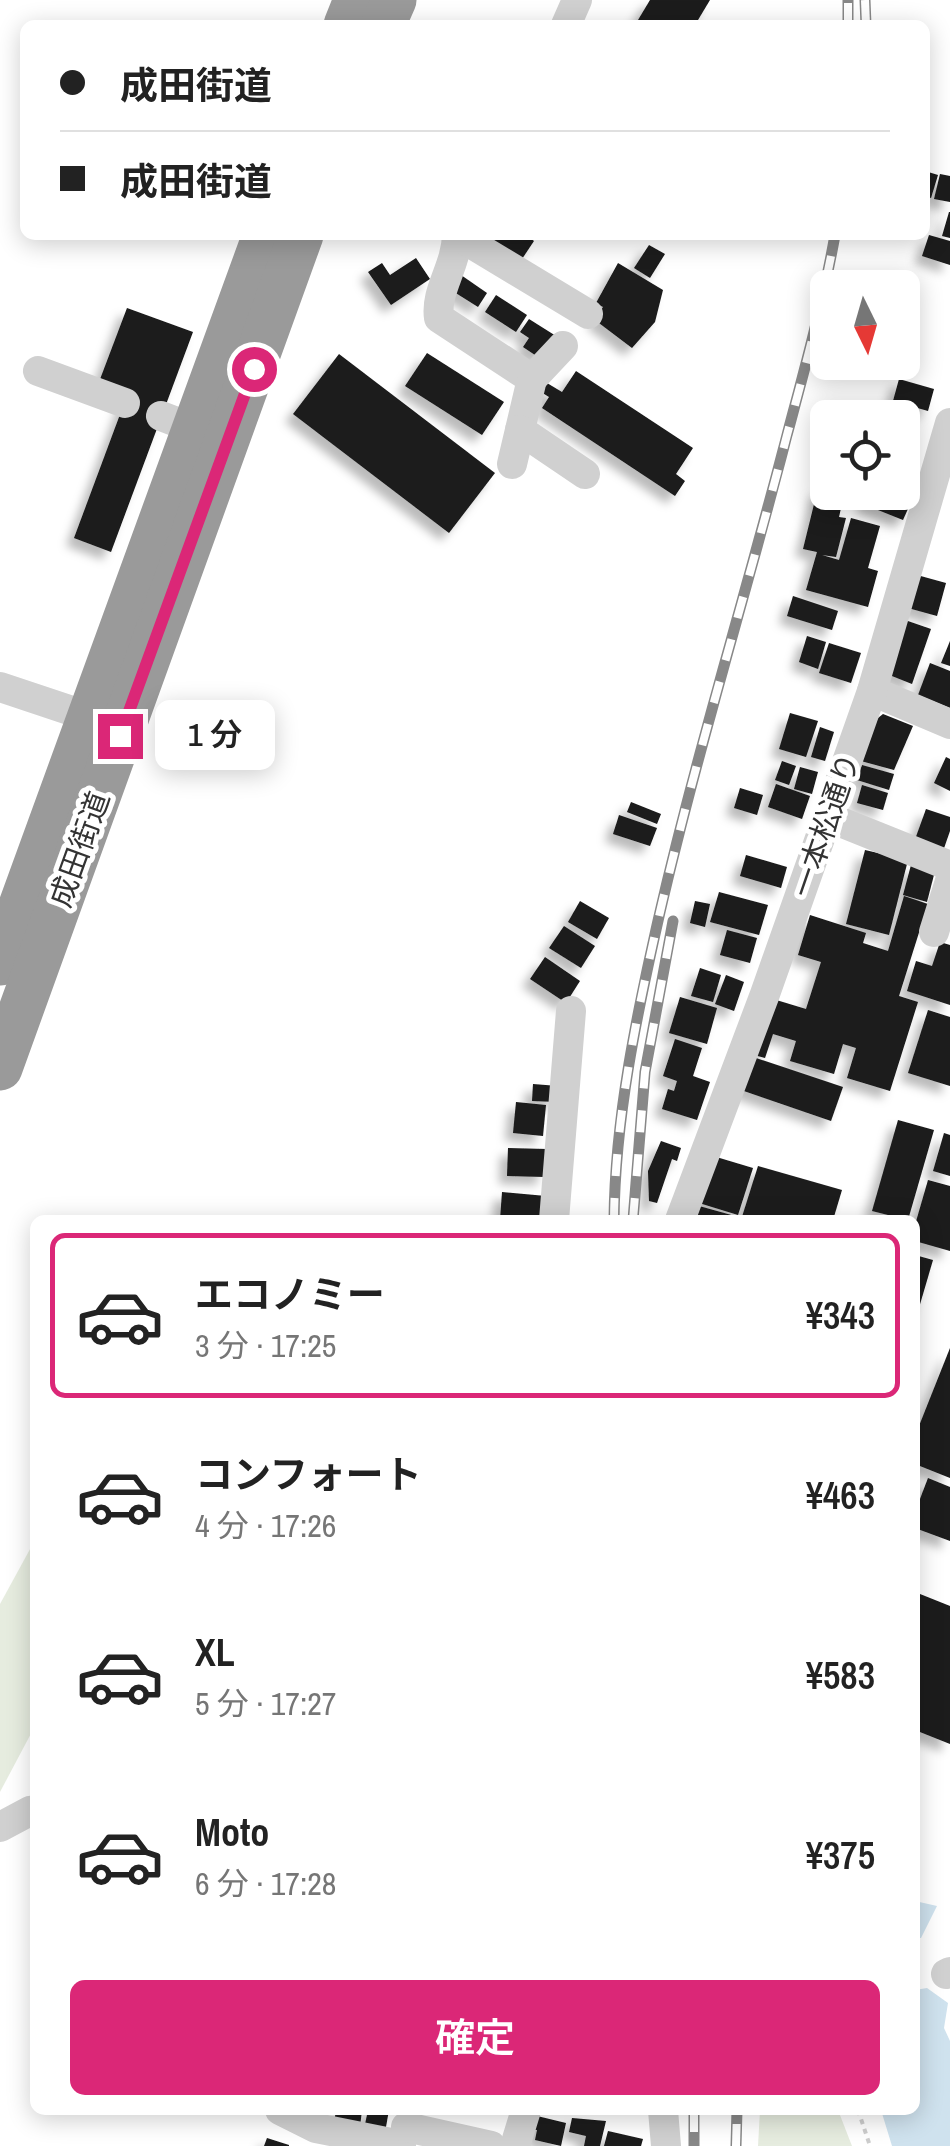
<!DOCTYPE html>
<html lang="ja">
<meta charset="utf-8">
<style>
body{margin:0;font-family:"Archivo Narrow","Noto Sans JP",sans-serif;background:#f2f2f2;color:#222;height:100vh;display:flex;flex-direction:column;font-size:38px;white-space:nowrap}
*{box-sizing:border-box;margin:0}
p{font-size:32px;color:#767676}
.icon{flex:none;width:55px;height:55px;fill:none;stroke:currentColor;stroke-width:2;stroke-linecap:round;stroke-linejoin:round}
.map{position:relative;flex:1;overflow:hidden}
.sheet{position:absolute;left:30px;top:1215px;width:890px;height:900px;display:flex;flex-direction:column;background:#fff;border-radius:15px;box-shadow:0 5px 25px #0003}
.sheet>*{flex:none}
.hud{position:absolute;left:20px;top:20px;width:910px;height:220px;border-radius:15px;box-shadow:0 5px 25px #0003;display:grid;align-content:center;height:220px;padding:0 40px;background:#fff}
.needle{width:65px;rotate:175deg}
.buttons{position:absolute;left:810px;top:270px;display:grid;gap:20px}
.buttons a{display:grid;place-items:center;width:110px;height:110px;border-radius:15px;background:#fff;box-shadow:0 5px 25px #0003;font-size:50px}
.end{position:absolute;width:45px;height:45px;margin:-22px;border:12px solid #db2777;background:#fff;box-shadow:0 0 0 5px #fff}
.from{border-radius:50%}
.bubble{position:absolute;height:70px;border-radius:15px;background:#fff;box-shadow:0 5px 25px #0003;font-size:32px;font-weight:600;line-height:70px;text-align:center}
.hud b{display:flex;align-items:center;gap:35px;height:95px;font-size:38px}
.hud b+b{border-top:2px solid #e0e0e0}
.hud i{width:25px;height:25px;background:#222}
ul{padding:18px 0 0;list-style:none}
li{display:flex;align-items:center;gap:30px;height:165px;margin:0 20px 15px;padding:0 20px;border:5px solid transparent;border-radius:15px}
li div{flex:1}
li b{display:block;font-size:38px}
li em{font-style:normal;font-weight:600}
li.active{border-color:#db2777}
li>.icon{width:90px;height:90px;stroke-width:1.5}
.primary-button{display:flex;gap:20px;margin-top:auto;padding:20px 40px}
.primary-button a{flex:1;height:115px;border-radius:15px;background:#db2777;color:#fff;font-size:40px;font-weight:600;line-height:115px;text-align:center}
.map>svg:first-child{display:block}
</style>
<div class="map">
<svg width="950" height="2146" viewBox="0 0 950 2146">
<defs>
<filter id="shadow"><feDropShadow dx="-8" dy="8" stdDeviation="5" flood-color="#0004"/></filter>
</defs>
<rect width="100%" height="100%" fill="#fff"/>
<!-- green -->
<g fill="#e6ecdf">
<polygon points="35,1540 35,1726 0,1792 0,1604"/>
<polygon points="760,2110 838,2110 852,2146 758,2146"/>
</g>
<!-- water -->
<g fill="#cfe2ee">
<polygon points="915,1901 937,1906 921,1938 915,1938"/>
<polygon points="927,1988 948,2003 944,2028 950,2041 950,2146 892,2146 881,2110 915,2110 915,1990"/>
</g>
<!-- building -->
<g fill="#1a1a1a" filter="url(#shadow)">
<polygon points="650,0 710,0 695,25 635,25"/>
<polygon points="925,171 938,175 931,198 925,196"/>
<polygon points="940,174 950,176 950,202 934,199"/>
<polygon points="949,212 950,212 950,238 942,236"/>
<polygon points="485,235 526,235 534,241 522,259"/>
<polygon points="929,235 950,241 950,265 922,256"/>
<polygon points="649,245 665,254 650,278 634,268"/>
<polygon points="416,258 430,279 391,305 368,272 382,263 390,275"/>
<polygon points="618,263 663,290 655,322 632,348 595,320 603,307 596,303"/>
<polygon points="461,275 487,293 478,307 451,290"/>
<polygon points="866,278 899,286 899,288 864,288"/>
<polygon points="902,287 914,289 907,322 902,321"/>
<polygon points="496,295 527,315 516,332 485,312"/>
<polygon points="127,308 193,332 111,552 74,538 128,393 99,382"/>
<polygon points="529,319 556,336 541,359 523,347 529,338 520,332"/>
<polygon points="427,353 504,402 482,435 405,386"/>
<polygon points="339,354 495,473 449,533 293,414"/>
<polygon points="576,371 693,448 676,474 685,481 675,496 542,408 549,397 541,392 547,383 562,392"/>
<polygon points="899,379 934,389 928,411 893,401"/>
<polygon points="818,488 844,495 839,517 846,518 836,557 822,555 839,560 851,518 880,526 868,568 878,571 868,607 806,590 817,552 803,549"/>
<polygon points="868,492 891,492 911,502 903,520 863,504"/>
<polygon points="917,575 946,583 937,616 908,608"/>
<polygon points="793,596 838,611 832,630 787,616"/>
<polygon points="905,620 931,629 912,684 887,674"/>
<polygon points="807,636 826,642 818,669 799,662"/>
<polygon points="950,641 950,666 941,663"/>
<polygon points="829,643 861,653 851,683 819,673"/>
<polygon points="930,663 950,671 950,708 918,695"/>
<polygon points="790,713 818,721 806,757 779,749"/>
<polygon points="883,714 913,726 894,770 861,761 873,722"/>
<polygon points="820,727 834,732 825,761 811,757"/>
<polygon points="946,757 950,759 950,791 934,783"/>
<polygon points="782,761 796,766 789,785 775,780"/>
<polygon points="862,765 894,774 889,790 857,780"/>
<polygon points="800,767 818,772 812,794 794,789"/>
<polygon points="776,784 810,796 802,819 768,807"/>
<polygon points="862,785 888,793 883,810 857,803"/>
<polygon points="740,788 763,795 757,815 734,808"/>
<polygon points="631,802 661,814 657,824 627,812"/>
<polygon points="926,809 950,817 950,831 942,854 913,845"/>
<polygon points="619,815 657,828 650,846 613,834"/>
<polygon points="865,850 908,860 889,935 846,924"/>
<polygon points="746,855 787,867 781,888 740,876"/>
<polygon points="911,865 935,871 927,902 903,895"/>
<polygon points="719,892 768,905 759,935 710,922"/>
<polygon points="904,896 928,904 899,996 918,1002 890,1091 847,1078 856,1048 843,1044 834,1074 790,1061 796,1041 773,1034 765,1058 754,1055 773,999 806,1009 821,962 798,955 810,915 866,933 863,943 888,951"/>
<polygon points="580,901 609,918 597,939 568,922"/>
<polygon points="695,901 710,904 705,927 690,923"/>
<polygon points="564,926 595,946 581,968 549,948"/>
<polygon points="727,930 757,938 750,963 720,955"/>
<polygon points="940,942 950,945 950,1005 907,991 916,961 932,966"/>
<polygon points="545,957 580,981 566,1003 530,979"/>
<polygon points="700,968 721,975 713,1002 691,996"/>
<polygon points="726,975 744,982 734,1011 715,1004"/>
<polygon points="680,997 717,1008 707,1044 669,1033"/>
<polygon points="928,1010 950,1017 950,1086 908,1073"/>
<polygon points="675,1039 702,1048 693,1076 710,1082 697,1120 662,1109 668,1089 674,1091 677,1081 663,1076"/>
<polygon points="753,1057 843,1087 831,1121 741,1090"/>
<polygon points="533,1084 558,1086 557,1102 532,1101"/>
<polygon points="516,1102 546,1105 543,1136 513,1133"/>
<polygon points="898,1120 934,1130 908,1220 872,1211"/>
<polygon points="944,1133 950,1135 950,1176 933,1171"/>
<polygon points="661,1141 681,1148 677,1161 672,1159 657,1203 649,1201 648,1171"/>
<polygon points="508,1148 547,1149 545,1177 507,1176"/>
<polygon points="713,1156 753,1168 738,1215 699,1203"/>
<polygon points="758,1166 842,1190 833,1220 741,1220"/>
<polygon points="928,1180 950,1186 950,1251 915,1241 915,1225"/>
<polygon points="502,1192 546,1196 544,1220 500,1220"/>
<polygon points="699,1206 735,1216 734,1220 695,1220"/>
<polygon points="915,1255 933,1260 916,1318 915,1318"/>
<polygon points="950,1348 950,1478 915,1464 915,1436"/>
<polygon points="928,1478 950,1487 950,1541 915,1528 915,1512"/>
<polygon points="915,1592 950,1606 950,1744 915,1730"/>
<polygon points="336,2110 362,2110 360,2127 334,2123"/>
<polygon points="368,2110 389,2110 384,2138 363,2134"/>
<polygon points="533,2115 566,2123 561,2146 535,2140 537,2130 530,2129"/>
<polygon points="572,2118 606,2121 600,2146 584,2146 586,2136 569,2132"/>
<polygon points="608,2131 643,2139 641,2146 604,2146"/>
<polygon points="267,2138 289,2145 289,2146 264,2146"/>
</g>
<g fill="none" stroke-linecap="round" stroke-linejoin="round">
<!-- path -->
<polyline stroke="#cdcdcd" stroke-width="4" stroke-dasharray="5 5" stroke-linecap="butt" points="858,2110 870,2146"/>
<!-- minor -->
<g stroke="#d0d0d0" stroke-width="30">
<polyline points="566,25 577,0"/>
<path d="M457,235C456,268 435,290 439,318L532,379L512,464"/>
<polyline points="457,235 588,314"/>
<polyline points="38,371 125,403"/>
<polyline points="532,379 563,346"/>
<polyline points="161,416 195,429"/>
<polyline points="520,430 585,474"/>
<polyline points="0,687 90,717"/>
<polyline points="872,691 950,724"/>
<polyline points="828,817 950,866"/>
<polyline points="934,932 950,881"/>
<polyline points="554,1220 571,1011"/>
<polyline points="680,1220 765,994 872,691 950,423"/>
<polyline points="0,1827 30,1811 35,1814"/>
<polyline points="946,1974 950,1972"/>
<polyline points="280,2110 316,2128 401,2145"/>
<polyline points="663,2110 666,2146"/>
<polyline points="406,2127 491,2146"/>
<polyline points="515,2146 526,2110"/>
</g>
<!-- highway -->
<g stroke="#9a9a9a" stroke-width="45">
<polyline points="346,25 356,0"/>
<polyline points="383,25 394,0"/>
<polyline points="0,963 265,235"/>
<polyline points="0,1068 301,235"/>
</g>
<!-- rail casing -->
<g stroke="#888" stroke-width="11">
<g id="rail">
<polyline points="865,0 866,25"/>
<polyline points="848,25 848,0"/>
<path d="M614,1220C615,1117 637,1013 660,912C697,752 746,594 787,435C805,368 823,302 835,235"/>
<polyline points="633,1220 645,1072 673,921"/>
<polyline points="694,2110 694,2146"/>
<polyline points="736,2146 737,2110"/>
</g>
</g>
<!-- rail -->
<use href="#rail" stroke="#fff" stroke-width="8" stroke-dasharray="22" stroke-linecap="butt"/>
</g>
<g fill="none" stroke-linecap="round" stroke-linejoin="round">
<!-- route -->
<polyline stroke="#db2777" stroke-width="12" points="120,736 254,369"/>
</g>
<g text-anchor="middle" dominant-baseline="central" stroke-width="10" stroke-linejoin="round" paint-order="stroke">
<!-- street labels -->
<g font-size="30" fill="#333" stroke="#fff">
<text transform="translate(825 825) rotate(-71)">一本松通り</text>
<text transform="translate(79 849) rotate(-70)">成田街道</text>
</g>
</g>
</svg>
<div class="buttons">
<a><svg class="needle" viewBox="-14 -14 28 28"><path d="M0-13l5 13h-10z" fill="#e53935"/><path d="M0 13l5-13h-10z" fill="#767676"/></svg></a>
<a><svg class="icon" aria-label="locate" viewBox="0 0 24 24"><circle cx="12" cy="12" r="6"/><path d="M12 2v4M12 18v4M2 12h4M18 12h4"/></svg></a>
</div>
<i class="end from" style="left:254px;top:369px"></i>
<i class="end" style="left:120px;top:736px"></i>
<div class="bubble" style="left:155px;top:700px;width:120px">1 分</div>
<div class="hud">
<b><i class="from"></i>成田街道</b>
<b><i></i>成田街道</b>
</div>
<section class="sheet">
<ul>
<li class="active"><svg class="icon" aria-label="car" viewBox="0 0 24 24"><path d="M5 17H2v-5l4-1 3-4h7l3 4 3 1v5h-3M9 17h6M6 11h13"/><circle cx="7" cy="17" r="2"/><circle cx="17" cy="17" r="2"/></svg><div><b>エコノミー</b><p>3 分 · 17:25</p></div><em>¥343</em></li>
<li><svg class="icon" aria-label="car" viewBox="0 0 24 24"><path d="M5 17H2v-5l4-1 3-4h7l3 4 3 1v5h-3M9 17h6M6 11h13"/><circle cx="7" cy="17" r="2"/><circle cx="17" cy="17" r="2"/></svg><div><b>コンフォート</b><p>4 分 · 17:26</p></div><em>¥463</em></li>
<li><svg class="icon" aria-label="car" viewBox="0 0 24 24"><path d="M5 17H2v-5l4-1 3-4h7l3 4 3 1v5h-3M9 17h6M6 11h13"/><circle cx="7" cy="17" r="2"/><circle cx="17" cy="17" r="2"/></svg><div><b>XL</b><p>5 分 · 17:27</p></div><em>¥583</em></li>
<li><svg class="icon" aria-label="car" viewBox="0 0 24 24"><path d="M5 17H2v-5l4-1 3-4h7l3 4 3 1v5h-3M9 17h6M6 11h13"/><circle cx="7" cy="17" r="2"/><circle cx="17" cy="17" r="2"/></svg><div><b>Moto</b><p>6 分 · 17:28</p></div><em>¥375</em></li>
</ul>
<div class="primary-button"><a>確定</a></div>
</section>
</div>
